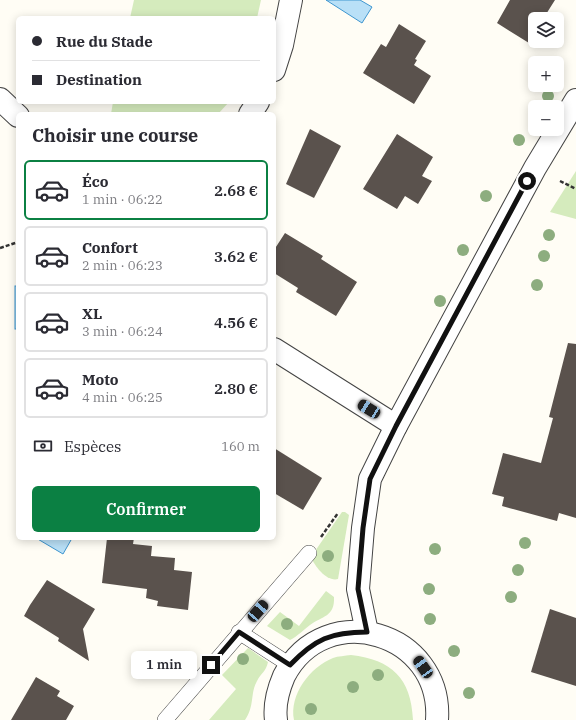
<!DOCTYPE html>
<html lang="fr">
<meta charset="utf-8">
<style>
body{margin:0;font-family:"IBM Plex Serif",serif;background:#f2f2f3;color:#2b2b33;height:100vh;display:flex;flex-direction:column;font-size:15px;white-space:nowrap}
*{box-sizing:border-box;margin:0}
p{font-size:13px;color:#7c7c81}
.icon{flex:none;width:22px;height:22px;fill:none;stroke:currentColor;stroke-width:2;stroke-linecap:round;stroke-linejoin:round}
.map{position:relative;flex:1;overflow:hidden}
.details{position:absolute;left:16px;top:112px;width:260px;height:428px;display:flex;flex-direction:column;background:#fff;border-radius:6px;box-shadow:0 2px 10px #0003}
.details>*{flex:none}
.guide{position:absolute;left:16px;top:16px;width:260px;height:88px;border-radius:6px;box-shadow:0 2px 10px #0003;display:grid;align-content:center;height:88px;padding:0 16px;background:#fff}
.fabs{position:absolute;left:528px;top:12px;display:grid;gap:8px}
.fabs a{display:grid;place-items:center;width:36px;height:36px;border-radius:6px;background:#fff;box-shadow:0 2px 10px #0003;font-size:20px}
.end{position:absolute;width:18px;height:18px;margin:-9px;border:5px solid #111;background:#fff;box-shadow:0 0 0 2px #fff}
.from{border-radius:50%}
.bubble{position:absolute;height:28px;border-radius:6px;background:#fff;box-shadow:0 2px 10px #0003;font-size:13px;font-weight:600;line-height:28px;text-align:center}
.car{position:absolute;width:12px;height:24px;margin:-12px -6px;border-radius:5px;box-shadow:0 0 3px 1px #0007;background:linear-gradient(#222 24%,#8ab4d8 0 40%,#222 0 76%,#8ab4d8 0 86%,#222 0)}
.guide b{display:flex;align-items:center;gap:14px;height:38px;font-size:15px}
.guide b+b{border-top:1px solid #e1e1e2}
.guide i{width:10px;height:10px;background:#2b2b33}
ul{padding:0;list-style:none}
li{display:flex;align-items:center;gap:12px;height:60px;margin:0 8px 6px;padding:0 8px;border:2px solid #e1e1e2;border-radius:6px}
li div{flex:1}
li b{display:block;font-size:15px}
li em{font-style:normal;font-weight:600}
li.current{border-color:#0b8043}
li>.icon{width:36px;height:36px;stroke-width:1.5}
h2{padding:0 16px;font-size:18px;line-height:48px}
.pay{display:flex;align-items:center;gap:10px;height:44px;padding:0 16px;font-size:15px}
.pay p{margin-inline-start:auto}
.action{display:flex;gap:8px;margin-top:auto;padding:8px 16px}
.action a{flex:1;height:46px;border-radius:6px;background:#0b8043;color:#fff;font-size:16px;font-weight:600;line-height:46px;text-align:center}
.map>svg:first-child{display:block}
</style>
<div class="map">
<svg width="576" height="720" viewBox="0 0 576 720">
<rect width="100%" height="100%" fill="#fffdf5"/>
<!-- green -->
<g fill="#d5ebbd">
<polygon points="134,0 261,0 257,18 130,18"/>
<polygon points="113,102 229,102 218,114 111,114"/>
<polygon points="576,171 576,219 550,212"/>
<path d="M342,512H345L349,515L338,579C327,582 315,567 311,557Z"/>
<path d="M326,591L334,597C335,617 322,616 310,625C303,630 298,636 290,640L267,626L280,612L299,626Z"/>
<path d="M248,648L268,662C266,672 261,673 257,681C250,693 255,705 245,720H209L236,689L222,675Z"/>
<path d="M351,655C392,660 411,678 413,720H294C289,695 310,667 333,658C338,656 345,656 351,655Z"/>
</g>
<!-- water -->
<g fill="#b9e0f7" stroke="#3f96cf">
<polygon points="326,0 360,0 372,7 362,23"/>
<rect x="15" y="286" width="3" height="43"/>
<polygon points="36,538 67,538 71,540 63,554"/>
</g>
<!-- building -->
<g fill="#5a524d">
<polygon points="510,0 555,0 543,19 535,19 535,33 529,43 497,23"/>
<polygon points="399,24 426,41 415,59 417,60 414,65 431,76 414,104 363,73 381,44 386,47"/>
<polygon points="310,129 341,146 314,198 286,184"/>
<polygon points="397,134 433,157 422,176 432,181 418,204 405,196 397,209 363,189"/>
<polygon points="285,233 323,256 321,259 357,282 336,316 296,292 298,288 274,273 274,250"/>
<polygon points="568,343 576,344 576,518 559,513 557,521 502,506 504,497 492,494 503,453 541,463 553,418 549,417"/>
<polygon points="274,448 322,478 303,510 274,493"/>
<polygon points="107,538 134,538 133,544 152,546 151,556 175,558 174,570 192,572 188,610 157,606 158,601 146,598 147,589 102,583"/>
<polygon points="47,580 95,609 83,629 89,661 58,641 59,638 24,616 30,605"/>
<polygon points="550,609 576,618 576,686 531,672"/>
<polygon points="36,677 60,691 57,696 74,706 66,720 11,720"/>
</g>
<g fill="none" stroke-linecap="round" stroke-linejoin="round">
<!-- service casing -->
<g stroke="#444" stroke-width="16">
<g id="service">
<polyline points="239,632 290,665"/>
<polyline points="165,720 309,553"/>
</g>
</g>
<!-- minor casing -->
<g stroke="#444" stroke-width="24">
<g id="minor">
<polyline points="274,70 282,45 291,0"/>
<polyline points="0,99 18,116"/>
<polyline points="250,114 258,102"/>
<polyline points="274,349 396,426"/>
<polyline points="367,632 358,589 363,528 370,479 396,426 535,168 576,100"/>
</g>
</g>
<!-- tertiary casing -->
<g stroke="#444" stroke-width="24">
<path id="tertiary" d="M276,720C274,705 278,690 284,676C325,597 443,632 437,720"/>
</g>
<!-- path -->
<g stroke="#333" stroke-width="2.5" stroke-dasharray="4 2" stroke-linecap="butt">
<polyline points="560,181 576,189"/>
<polyline points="0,248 18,242"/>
<polyline points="321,537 338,513"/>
</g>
<!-- service -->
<use href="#service" stroke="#fff" stroke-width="15"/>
<!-- minor -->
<use href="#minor" stroke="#fff" stroke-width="22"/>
<!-- tertiary -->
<use href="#tertiary" stroke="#fff" stroke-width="22"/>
</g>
<!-- trees -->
<g fill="#8dad7f">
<circle cx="548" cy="96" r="6"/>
<circle cx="519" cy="140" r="6"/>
<circle cx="486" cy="196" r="6"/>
<circle cx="549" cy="235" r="6"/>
<circle cx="463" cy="250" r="6"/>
<circle cx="544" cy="256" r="6"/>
<circle cx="537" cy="285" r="6"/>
<circle cx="440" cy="301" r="6"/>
<circle cx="525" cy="543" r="6"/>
<circle cx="435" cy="549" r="6"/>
<circle cx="328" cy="556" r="6"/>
<circle cx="518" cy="570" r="6"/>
<circle cx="429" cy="589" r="6"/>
<circle cx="511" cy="597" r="6"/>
<circle cx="430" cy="619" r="6"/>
<circle cx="287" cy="624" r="6"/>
<circle cx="454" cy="651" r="6"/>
<circle cx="243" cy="659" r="6"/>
<circle cx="378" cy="675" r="6"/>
<circle cx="353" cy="687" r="6"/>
<circle cx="469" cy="693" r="6"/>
<circle cx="311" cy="709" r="6"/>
</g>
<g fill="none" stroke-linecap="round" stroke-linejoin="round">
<!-- route -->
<path stroke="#111" stroke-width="5" d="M211,665L239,632L290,665C315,639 331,632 367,632L358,589L363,528L370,479L396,426L527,181"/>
</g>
</svg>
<div class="fabs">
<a><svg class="icon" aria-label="layers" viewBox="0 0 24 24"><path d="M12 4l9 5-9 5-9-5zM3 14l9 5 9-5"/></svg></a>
<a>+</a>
<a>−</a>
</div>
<i class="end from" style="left:527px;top:181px"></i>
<i class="end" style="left:211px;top:665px"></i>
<div class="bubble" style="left:131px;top:651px;width:66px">1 min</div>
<i class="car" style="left:369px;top:409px;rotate:302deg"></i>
<i class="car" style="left:258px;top:611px;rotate:41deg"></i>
<i class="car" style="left:423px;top:667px;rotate:325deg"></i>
<div class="guide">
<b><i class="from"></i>Rue du Stade</b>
<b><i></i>Destination</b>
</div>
<section class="details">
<h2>Choisir une course</h2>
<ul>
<li class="current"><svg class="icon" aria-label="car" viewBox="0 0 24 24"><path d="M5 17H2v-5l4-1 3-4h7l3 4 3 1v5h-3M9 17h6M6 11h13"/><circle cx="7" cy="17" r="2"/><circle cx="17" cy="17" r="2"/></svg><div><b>Éco</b><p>1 min · 06:22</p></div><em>2.68 €</em></li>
<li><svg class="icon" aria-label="car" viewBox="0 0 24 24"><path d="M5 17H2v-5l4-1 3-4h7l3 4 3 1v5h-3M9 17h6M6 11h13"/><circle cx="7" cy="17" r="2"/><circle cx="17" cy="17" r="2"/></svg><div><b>Confort</b><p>2 min · 06:23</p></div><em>3.62 €</em></li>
<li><svg class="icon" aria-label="car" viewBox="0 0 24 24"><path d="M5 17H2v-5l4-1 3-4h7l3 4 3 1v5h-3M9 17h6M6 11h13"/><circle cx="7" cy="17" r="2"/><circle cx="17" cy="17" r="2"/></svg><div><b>XL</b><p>3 min · 06:24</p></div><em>4.56 €</em></li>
<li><svg class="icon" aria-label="car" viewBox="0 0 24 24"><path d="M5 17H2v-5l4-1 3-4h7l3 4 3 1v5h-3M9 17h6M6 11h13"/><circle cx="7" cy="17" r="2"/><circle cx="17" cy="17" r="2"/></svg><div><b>Moto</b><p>4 min · 06:25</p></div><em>2.80 €</em></li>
</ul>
<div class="pay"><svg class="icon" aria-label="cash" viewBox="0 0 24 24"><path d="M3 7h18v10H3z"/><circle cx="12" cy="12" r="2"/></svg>Espèces<p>160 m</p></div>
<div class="action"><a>Confirmer</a></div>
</section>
</div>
